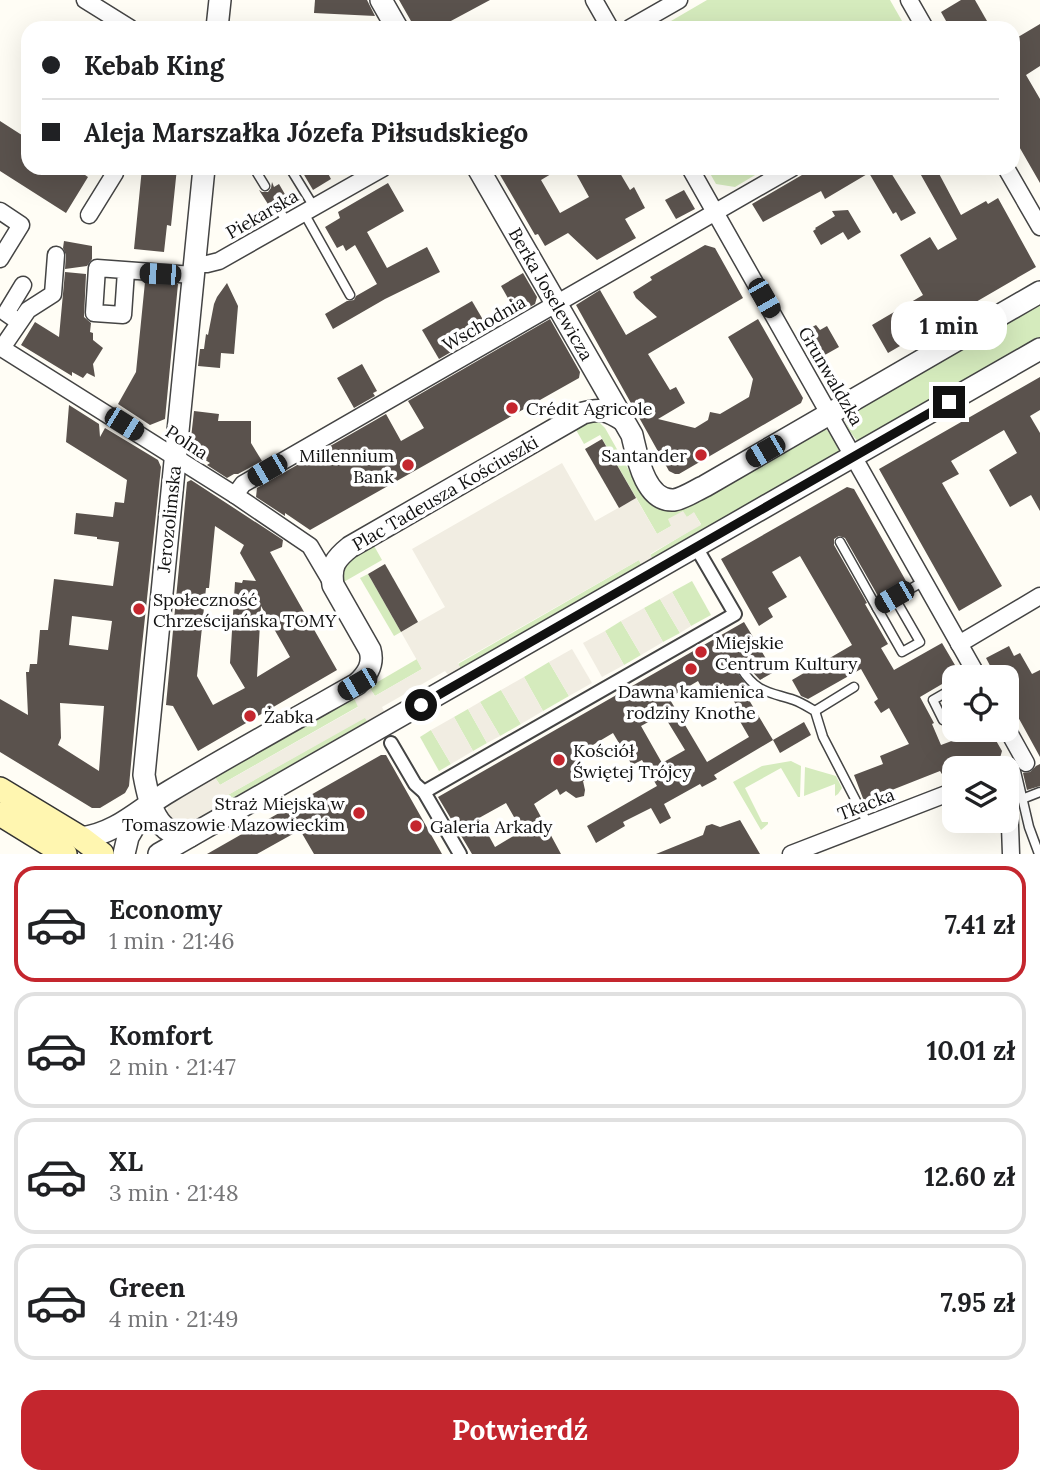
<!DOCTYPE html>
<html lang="pl">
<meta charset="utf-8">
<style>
body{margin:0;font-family:Lora,serif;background:#f6f6f6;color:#202124;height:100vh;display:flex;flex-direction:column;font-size:26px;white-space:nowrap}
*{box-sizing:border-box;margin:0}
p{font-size:23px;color:#757577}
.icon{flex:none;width:38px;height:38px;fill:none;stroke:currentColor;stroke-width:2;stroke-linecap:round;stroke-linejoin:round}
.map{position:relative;height:854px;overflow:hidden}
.panel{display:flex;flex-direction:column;background:#fff;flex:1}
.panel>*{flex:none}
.top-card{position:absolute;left:21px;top:21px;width:999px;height:154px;border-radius:21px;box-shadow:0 7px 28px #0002;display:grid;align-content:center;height:154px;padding:0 21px;background:#fff}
.tools{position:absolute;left:942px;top:665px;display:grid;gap:14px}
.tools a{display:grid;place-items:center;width:77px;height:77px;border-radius:14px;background:#fff;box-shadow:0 7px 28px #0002;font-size:35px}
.end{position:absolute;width:32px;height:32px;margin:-16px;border:9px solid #111;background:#fff;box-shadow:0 0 0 4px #fff}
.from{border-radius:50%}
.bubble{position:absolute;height:49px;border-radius:21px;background:#fff;box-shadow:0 7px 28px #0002;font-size:23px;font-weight:800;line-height:49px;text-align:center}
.car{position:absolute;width:21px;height:42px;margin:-21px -10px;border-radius:9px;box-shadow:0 0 5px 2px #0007;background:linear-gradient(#222 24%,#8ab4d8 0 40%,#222 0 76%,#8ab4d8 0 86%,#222 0)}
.top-card b{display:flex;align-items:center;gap:24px;height:66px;font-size:26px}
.top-card b+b{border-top:2px solid #e0e0e0}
.top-card i{width:18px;height:18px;background:#202124}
ul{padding:12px 0 0;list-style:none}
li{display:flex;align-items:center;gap:21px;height:116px;margin:0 14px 10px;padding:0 7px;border:4px solid #e0e0e0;border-radius:21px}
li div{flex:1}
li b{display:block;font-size:26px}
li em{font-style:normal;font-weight:800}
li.current{border-color:#c4262e}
li>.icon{width:63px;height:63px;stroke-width:1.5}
.primary-button{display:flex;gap:14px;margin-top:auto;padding:14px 21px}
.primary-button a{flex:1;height:80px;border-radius:21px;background:#c4262e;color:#fff;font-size:28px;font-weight:800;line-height:80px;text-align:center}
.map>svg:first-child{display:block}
</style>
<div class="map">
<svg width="1040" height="854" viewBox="0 0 1040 854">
<rect width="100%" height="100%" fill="#fffdf5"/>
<!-- green -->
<g fill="#d5ebbd">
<polygon points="707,0 890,0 906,28 659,28"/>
<polygon points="707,168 767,168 735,187 716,184"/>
<path d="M1040,298V344L860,443C852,437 844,423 844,414Z"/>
<path d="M594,420L600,423L605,428L640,490L656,504L822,426C830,431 838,445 840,455L655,564L650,555L701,524L694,513L657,534L600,435L584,444L575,428L588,421Z"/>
<path d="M373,544L382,560L342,583C344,556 352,557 373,544Z"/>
<polygon points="639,560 644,570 463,673 458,664"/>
<polygon points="368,574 401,632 394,636 360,578"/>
<polygon points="692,581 711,615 691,626 672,592"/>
<polygon points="660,599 680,633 663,642 644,608"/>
<polygon points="621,621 641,655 624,665 605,631"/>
<polygon points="417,659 422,669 375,696 369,687"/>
<polygon points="549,662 569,696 543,711 524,677"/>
<polygon points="501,690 521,724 500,736 480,702"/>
<polygon points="353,696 359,706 220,785 214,776"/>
<polygon points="468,709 487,743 473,751 454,717"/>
<polygon points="365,717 370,726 231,806 226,796"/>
<polygon points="431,730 451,764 439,771 420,737"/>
<polygon points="791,761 801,766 800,797 798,797 781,768 745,788 762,822 768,822 768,824 761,830 733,782 762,766"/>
<polygon points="805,767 836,776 842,788 838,794 835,796 835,784 804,796"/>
</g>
<!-- plaza -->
<g fill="#f1ede2">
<polygon points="562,463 595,521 636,498 657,534 671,526 668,519 683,511 687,517 694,512 701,525 650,554 655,564 644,570 639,560 458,663 463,673 452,680 445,671 382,707 387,717 370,726 365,718 226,796 231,806 192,829 176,828 167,814 168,805 174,799 214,776 220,785 358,707 353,696 369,687 375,696 422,669 401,632 445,607 412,549"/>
<polygon points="672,592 691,626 680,633 660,599"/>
<polygon points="644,608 663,642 641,655 621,621"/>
<polygon points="605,631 624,665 602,677 583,643"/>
<polygon points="572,649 592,683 569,696 549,662"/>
<polygon points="524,677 543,711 521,724 501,690"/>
<polygon points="480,702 500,736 487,743 468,709"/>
<polygon points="454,717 473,751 451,764 431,730"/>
</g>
<!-- building -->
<g fill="#5a524d" fill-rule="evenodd">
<polygon points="315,0 367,0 375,16 314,13"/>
<polygon points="399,0 490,0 449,22 452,28 415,28"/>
<polygon points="961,0 975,0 991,28 950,28 941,12"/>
<polygon points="1040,24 1040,66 1026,75 1040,99 1040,183 1013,136 1013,40"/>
<polygon points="0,121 28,139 28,168 75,168 88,177 66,213 0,171"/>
<polygon points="142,168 177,168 171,226 167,225 164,252 134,249"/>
<polygon points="300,168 325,168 331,179 313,190"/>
<polygon points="496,168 561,168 541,180 560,213 589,197 573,168 617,168 630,190 634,187 645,208 625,219 636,238 597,260 568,233 545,246 538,234 535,235"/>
<polygon points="814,168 888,168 916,213 901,221 896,212 893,214 869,173 825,199 821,191 763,222 752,204"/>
<polygon points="917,168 936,168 961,215 986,201 988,204 998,198 1036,267 888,353 872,325 923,295 900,255 930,237 938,250 957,239"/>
<polygon points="272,182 274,187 279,184 290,203 285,206 282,203 276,203 273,206 273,212 259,190 262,192 268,192 271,188"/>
<polygon points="388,183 404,211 367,232 387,268 427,247 440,272 385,299 333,329 325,314 347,301 354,300 356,296 377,284 355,245 346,251 343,245 337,248 325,227 340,218 338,212"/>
<polygon points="684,190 695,209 676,219 665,200"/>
<polygon points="848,210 861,232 848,240 843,232 821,245 813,231 816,229 815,228 835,216 832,211"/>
<polygon points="64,241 92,246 92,259 87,266 65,269 66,255 63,248"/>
<polygon points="705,245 715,248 743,298 648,354 670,390 676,387 685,403 658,419 695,428 708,420 710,412 720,414 749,397 753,379 728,337 758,319 803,398 801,403 679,474 675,474 669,471 576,305 600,290 626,335 657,317 636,298 633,292 652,280 650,277"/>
<polygon points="65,272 86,274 84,317 91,323 90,332 93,333 93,340 103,348 93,364 95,377 87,373 83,378 72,372 72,376 21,345 35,322 59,337"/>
<polygon points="523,273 537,297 535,304 517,314 501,286"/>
<polygon points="145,282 178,284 165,419 150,425 118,404 136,372"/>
<polygon points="227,283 238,306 234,354 221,353 220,368 198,366 200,349 204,349 206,334 208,335 214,304 217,297"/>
<polygon points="472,301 489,330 439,359 422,330"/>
<polygon points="550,319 580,372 579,378 310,530 285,513 285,516 256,497 257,488 386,414 401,441 424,428 408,401"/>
<polygon points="816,325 820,330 827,326 839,347 816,360 801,333"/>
<polygon points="362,364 377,391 373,393 375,396 354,408 337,378"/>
<polygon points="1040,377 1040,410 1030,416 1040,433 1040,511 1031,495 1010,507 989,470 1017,453 1004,430 951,461 959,474 942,483 1002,586 959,611 879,469"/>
<path d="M69,405L99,424L100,437L105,428L158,460L161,467L141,655L129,786L125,793L100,808H92L0,752V699L28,715L26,672H29L30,664H37L40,630H48L54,579L113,586L119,542L97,539V537L74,534L76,513L113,517L115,502L124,503L127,480L66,442ZM72,616L112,621L108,650L69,645ZM60,703L104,706L99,771L58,745L61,738Z"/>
<polygon points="194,411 219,414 218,421 251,421 251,443 262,461 238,474 234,474 227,478 207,465 210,463 193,452 190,447"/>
<polygon points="602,439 636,498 619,508 585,449"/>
<path d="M191,480L283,540L282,547L270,552L337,670L198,751L173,706L166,705L187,482ZM215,526L244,545L240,553L256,581L243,580L242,583L235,582L230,663L245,688L213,705L197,676L206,588H209ZM261,606L290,657L257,677Z"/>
<polygon points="847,487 854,489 906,581 878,596 845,538 839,536 834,539 834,545 867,603 865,604 888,644 881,648 894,670 942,643 962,677 954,677 920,697 934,723 932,724 941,745 981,730 990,730 1002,751 1000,758 972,768 954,768 954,781 947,782 940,771 864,801 854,775 883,764 880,756 909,744 889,708 881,713 874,702 878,699 861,669 808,699 801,696 792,680 852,645 800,556 772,572 787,597 768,608 773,617 759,626 721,559"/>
<polygon points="385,564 418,622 401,632 368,574"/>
<path d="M744,622L774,672L760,680L743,662L737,663L735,669L748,687L743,690L773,740L714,775L717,779L702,787L700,784L664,804L671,818L660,824L651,808L623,822L625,826L596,843L587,826L657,786L642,760L632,765L613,733L576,755L589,778L583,781L585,790L584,796L576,798L566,791L560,795L557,789L534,804L561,854H472L438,797ZM698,681L705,694L723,683L738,708L734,711L749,737L707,762L669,698ZM663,714L685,750L662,763L641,726ZM506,803L522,831L495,847L479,818Z"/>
<polygon points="1009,646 1014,656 1020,653 1032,674 1040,670 1040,757 1006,695 1006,677 996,677 986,658"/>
<polygon points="804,722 811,735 780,753 773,740"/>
<polygon points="381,755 386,755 442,854 314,854 300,830 257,854 207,854"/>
<polygon points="1040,764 1040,786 1027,790 1023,773 1030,772 1036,766"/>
<polygon points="740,820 760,854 656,854 703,835 706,826 712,824 720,827"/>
</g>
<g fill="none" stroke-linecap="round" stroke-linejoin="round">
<!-- service casing -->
<g stroke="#444" stroke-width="11">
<g id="service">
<polyline points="254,168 265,186"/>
<polyline points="290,168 314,207"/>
<polyline points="279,209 287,223"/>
<polyline points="304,213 350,295"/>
<polyline points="840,542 877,608 924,581"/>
<polyline points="877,608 902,652 920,642 894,597"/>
<path d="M741,668C756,693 770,692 794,700C802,703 808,707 815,711L823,737L868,824"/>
<polyline points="954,688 933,700 943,720 954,714"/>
<polyline points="815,711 854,687"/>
<polyline points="1015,767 1029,827 1039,854"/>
<polyline points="1022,799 1040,792"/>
</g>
</g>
<!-- pedestrian casing -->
<g stroke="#444" stroke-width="16">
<g id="pedestrian">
<polyline points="391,743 415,784 424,792 460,854"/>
<polyline points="424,792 735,614 696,547"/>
</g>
</g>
<!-- minor casing -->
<g stroke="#444" stroke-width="19">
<g id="minor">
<polyline points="85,0 130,28"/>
<polyline points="594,0 610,28"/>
<polyline points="909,0 925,28"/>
<polyline points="630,28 679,0"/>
<polyline points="690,168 978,677"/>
<polyline points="1006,168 1040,227"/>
<polyline points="0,211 21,225 0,259"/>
<polyline points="89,215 115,173 116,168"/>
<polyline points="194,264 207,264 219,261 383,168"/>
<polyline points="126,271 123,315 94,313 97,268 193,275"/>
<polyline points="19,322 6,313 23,285"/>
<polyline points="0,347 235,495 310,546 333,585"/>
<polyline points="2,348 28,310 53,294 56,255"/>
<polyline points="235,495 243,484 792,168"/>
<polyline points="959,644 1040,596"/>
<polyline points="1006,727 1026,763"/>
<polyline points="1008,770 1011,854"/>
<polyline points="791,854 954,791"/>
</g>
</g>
<!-- tertiary casing -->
<g stroke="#444" stroke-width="24">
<g id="tertiary">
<polyline points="381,0 397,28"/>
<polyline points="217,28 220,0"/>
<path d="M478,168L632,435C637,456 645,502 674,500C685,498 696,490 705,486L1040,292"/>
<path d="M190,836C156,837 149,803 144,775L204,168"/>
<path d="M81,838C118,833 139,809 170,791C232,754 295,719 357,684C368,674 374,664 370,650L333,585C330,566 335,559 350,547L583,413C601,408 607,410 623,420"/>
<polyline points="124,854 128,837 142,813"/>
<polyline points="159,854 1040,349"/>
</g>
</g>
<!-- secondary casing -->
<g stroke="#333" stroke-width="26">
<g id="secondary">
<polyline points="0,789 81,838 102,854"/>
<polyline points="0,814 65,854"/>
</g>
</g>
<!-- service -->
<use href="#service" stroke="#fff" stroke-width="8"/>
<!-- pedestrian -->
<use href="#pedestrian" stroke="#fff" stroke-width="12"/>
<!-- minor -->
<use href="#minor" stroke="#fff" stroke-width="16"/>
<!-- tertiary -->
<use href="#tertiary" stroke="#fff" stroke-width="21"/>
<!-- secondary -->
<use href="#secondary" stroke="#fff6b0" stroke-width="23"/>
</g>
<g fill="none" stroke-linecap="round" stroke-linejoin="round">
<!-- route -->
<polyline stroke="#111" stroke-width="9" points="421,705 949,402"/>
</g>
<!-- markers -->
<g fill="#c4262e" stroke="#fff" stroke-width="2.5">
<circle cx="512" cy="408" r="7"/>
<circle cx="701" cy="455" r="7"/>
<circle cx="408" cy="465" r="7"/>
<circle cx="139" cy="609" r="7"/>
<circle cx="701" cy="652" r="7"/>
<circle cx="691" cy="669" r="7"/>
<circle cx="250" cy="716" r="7"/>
<circle cx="559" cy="760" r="7"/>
<circle cx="359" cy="813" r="7"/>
<circle cx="416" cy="826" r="7"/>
</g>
<g text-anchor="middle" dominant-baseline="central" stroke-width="7" stroke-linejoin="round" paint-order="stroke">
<!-- street labels -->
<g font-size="18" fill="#111" stroke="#fff">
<text transform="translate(262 214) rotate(-30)">Piekarska</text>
<text transform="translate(551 294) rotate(60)">Berka Joselewicza</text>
<text transform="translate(484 323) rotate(-30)">Wschodnia</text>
<text transform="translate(831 376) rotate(60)">Grunwaldzka</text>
<text transform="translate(187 442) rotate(33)">Polna</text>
<text transform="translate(445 493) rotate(-30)">Plac Tadeusza Kościuszki</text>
<text transform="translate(169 519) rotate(-84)">Jerozolimska</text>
<text transform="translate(866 804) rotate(-21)">Tkacka</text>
</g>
<!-- poi labels -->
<g font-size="18" fill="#111" stroke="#fff" text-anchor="start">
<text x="526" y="408">Crédit Agricole</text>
<text x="394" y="455" text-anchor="end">Millennium<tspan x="394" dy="21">Bank</tspan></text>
<text x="687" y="455" text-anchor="end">Santander</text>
<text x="153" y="599">Społeczność<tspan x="153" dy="21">Chrześcijańska TOMY</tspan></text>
<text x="715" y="642">Miejskie<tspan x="715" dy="21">Centrum Kultury</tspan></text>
<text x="691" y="691" text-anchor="middle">Dawna kamienica<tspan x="691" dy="21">rodziny Knothe</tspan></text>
<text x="264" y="716">Żabka</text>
<text x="573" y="750">Kościół<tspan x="573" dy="21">Świętej Trójcy</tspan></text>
<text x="345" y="803" text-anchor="end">Straż Miejska w<tspan x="345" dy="21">Tomaszowie Mazowieckim</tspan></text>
<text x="430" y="826">Galeria Arkady</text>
</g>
</g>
</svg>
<div class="tools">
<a><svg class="icon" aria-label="locate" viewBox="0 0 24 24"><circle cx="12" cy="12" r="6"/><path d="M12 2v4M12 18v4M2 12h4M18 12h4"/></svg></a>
<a><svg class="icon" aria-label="layers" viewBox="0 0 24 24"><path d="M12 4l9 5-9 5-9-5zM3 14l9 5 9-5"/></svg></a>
</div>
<i class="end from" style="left:421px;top:705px"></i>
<i class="end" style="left:949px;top:402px"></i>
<div class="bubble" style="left:891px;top:301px;width:116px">1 min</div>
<i class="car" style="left:160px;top:274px;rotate:273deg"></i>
<i class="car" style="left:764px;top:298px;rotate:150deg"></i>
<i class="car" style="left:124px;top:424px;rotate:122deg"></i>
<i class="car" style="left:765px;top:451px;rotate:240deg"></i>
<i class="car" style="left:267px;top:470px;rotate:240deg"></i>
<i class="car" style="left:894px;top:597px;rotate:240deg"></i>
<i class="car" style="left:357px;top:684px;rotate:240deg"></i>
<div class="top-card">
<b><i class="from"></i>Kebab King</b>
<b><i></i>Aleja Marszałka Józefa Piłsudskiego</b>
</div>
</div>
<section class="panel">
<ul>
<li class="current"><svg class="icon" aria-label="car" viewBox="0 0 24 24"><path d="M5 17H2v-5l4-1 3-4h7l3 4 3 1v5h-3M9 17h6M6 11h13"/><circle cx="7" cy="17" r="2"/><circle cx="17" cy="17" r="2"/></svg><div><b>Economy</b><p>1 min · 21:46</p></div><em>7.41 zł</em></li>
<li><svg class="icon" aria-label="car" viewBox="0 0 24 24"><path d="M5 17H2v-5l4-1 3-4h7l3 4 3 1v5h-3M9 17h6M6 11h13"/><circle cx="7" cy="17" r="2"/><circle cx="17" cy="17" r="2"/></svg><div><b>Komfort</b><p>2 min · 21:47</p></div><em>10.01 zł</em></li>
<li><svg class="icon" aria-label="car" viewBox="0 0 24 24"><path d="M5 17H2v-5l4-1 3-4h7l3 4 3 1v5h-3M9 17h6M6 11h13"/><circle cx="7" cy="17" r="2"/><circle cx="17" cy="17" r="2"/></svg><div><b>XL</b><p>3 min · 21:48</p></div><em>12.60 zł</em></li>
<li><svg class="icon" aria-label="car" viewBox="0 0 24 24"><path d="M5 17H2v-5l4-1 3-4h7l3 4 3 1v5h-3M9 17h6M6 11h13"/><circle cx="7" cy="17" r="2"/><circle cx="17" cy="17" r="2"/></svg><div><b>Green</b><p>4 min · 21:49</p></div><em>7.95 zł</em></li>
</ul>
<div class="primary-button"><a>Potwierdź</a></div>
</section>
